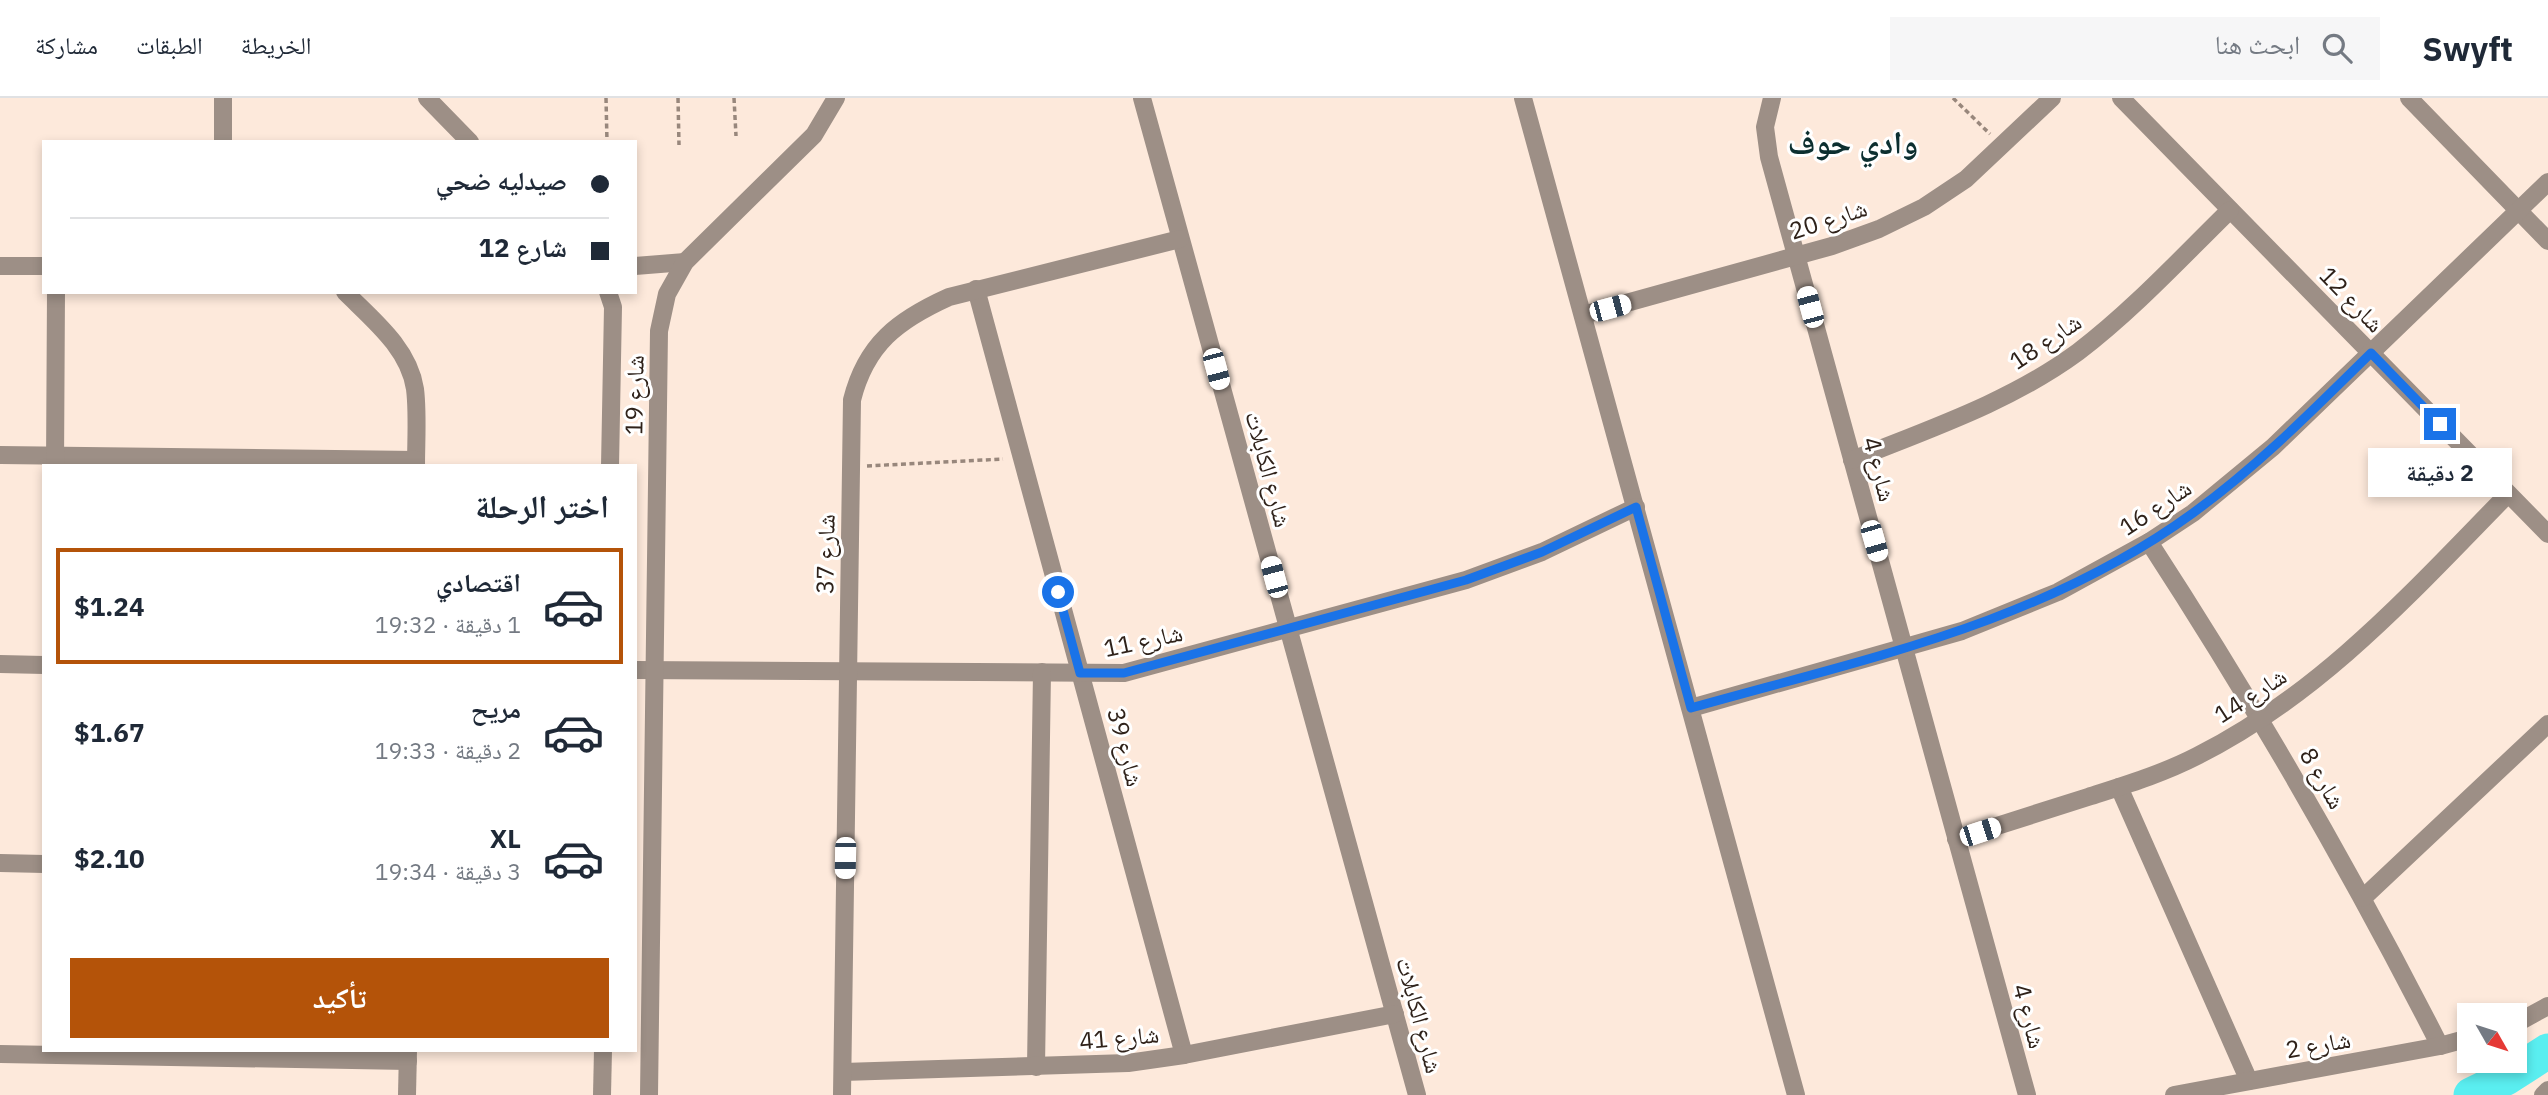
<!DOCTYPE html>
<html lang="ar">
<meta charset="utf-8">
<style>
body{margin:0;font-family:"IBM Plex Sans","Noto Naskh Arabic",sans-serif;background:#f6f6f7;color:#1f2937;direction:rtl;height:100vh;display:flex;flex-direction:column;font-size:26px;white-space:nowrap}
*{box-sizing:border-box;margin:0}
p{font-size:23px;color:#747a83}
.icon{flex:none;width:38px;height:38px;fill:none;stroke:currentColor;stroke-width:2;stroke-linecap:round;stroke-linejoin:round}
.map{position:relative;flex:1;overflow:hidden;direction:ltr}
.drawer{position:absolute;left:42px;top:366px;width:595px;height:588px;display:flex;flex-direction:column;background:#fff;border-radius:0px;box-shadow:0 4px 10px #0003;direction:rtl}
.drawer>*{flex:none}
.banner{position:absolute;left:42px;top:42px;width:595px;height:154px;border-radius:0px;box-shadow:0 4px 10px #0003;direction:rtl;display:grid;align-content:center;height:154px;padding:0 28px;background:#fff}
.needle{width:46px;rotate:129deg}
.buttons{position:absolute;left:2457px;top:905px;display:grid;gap:14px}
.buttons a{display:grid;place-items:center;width:70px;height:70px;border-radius:0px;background:#fff;box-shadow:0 4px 10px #0003;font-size:35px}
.end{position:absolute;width:32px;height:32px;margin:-16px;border:9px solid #1a73e8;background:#fff;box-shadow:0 0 0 4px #fff}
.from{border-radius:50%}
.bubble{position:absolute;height:49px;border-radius:0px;background:#fff;box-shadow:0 4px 10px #0003;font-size:23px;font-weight:700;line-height:49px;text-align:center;direction:rtl}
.car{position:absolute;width:21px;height:42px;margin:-21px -10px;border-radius:9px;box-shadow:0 0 5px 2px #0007;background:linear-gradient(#fff 24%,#345 0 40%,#fff 0 76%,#345 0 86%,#fff 0)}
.banner b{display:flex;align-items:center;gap:24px;height:66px;font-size:26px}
.banner b+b{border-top:2px solid #e0e1e3}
.banner i{width:18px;height:18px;background:#1f2937}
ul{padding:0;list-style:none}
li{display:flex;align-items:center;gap:21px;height:116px;margin:0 14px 10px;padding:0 14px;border:4px solid transparent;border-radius:0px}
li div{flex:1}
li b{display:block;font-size:26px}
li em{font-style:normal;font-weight:700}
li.selected{border-color:#b45309}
li>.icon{width:63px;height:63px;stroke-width:1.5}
h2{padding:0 28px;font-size:32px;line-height:84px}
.action{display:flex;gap:14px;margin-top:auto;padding:14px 28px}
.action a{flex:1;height:80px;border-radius:0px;background:#b45309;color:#fff;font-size:28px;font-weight:700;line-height:80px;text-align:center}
header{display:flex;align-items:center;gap:42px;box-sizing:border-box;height:98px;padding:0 35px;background:#fff;border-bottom:2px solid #e0e1e3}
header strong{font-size:33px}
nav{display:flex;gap:38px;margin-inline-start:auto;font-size:24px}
.search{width:490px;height:63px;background:#f6f6f7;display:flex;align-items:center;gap:18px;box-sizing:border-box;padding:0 24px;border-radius:0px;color:#747a83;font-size:26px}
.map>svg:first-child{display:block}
</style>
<header>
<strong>Swyft</strong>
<div class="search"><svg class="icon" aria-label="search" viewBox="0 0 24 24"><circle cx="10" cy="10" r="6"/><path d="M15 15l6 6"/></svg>ابحث هنا</div>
<nav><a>الخريطة</a><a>الطبقات</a><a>مشاركة</a></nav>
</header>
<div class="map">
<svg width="2548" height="997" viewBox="0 0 2548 997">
<rect width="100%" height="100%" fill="#fde9db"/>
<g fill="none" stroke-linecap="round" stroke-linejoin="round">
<!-- river -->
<polyline stroke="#5aeef0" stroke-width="35" points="2471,997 2506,980 2548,953"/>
<!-- path -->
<g stroke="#98877c" stroke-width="3.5" stroke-dasharray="5 3.5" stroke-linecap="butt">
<polyline points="606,0 607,44"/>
<polyline points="678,0 679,47"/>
<polyline points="734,0 736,38"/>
<polyline points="1953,0 1990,36"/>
<polyline points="867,368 1003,361"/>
</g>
<!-- minor -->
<g stroke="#9d8f86" stroke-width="18">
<polyline points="427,0 470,44"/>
<polyline points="1142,0 1417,997"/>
<polyline points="1523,0 1796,997"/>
<polyline points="1772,0 1765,29 1769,59 2027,997"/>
<polyline points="2121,0 2548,436"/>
<polyline points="2409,0 2548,143"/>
<polyline points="223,44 223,0"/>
<polyline points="0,168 44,168"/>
<polyline points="635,168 685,164"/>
<polyline points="976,191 1184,957"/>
<path d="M345,194C372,221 409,250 415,291C418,315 416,343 416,368"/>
<polyline points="608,194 613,209 610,368"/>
<polyline points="1583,217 1832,148 1879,131 1924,109 1966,81 2052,0"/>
<polyline points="0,357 416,362"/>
<path d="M1852,362C1929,331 2010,304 2078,254C2133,212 2181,160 2230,112"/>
<polyline points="55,368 56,194"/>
<path d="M2149,444C2255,607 2352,775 2440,948"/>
<polyline points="0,566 44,567"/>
<polyline points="635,572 1124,575 1466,482 1542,454 1636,409"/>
<polyline points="1691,610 1962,533 2058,494 2149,444 2193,415 2273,349 2548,84"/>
<polyline points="2119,689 2249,983"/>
<path d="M1956,741C2000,727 2044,713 2088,699C2125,687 2162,676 2197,658C2321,596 2413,493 2508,396"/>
<polyline points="0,765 44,766"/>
<polyline points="2363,800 2548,626"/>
<polyline points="2515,926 2548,908"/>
<polyline points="0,956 408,963"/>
<polyline points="1036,969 1042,574"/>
<polyline points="843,974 1128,965 1184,957 1395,916"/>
<polyline points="407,997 408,952"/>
<polyline points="602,997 603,952"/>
<polyline points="649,997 659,233 667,196 685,164 814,37 836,0"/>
<path d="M842,997L852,302C866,246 898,222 949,199L1180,141"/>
<polyline points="2174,997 2440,948 2469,940"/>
<polyline points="2543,997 2548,992"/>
</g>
</g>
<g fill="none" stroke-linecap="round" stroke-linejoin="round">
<!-- route -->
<path stroke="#1a73e8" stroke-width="9" d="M1058,494L1080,575H1124L1466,482L1542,454L1636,409L1691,610C1868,560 2042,525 2193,415C2258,368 2314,311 2371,255L2440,326"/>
</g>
<g text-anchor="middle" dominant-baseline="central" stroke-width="6" stroke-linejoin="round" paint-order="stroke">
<!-- street labels -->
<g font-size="24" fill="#2f221a" stroke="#fff">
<text transform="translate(1828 121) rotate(-18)">شارع 20</text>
<text transform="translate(2352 201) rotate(46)">شارع 12</text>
<text transform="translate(2045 243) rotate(-34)">شارع 18</text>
<text transform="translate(634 297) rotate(-89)">شارع 19</text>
<text transform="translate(1269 371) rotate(75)">شارع الكابلات</text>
<text transform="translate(1880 371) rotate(75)">شارع 4</text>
<text transform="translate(2155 409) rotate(-34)">شارع 16</text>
<text transform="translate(825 456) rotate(-89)">شارع 37</text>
<text transform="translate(1143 542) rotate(-12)">شارع 11</text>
<text transform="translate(2250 597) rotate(-33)">شارع 14</text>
<text transform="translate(1126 649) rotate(75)">شارع 39</text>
<text transform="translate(2323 680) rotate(60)">شارع 8</text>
<text transform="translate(1420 917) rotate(75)">شارع الكابلات</text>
<text transform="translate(2030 918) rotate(75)">شارع 4</text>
<text transform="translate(1119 939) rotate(-5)">شارع 41</text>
<text transform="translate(2318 946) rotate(-10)">شارع 2</text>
</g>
<!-- district labels -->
<g font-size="32" font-weight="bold" fill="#0c2f30" stroke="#fff">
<text x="1853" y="44">وادي حوف</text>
</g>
</g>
</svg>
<div class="buttons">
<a><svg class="needle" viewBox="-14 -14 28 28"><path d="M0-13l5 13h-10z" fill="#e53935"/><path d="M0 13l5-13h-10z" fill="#747a83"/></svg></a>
</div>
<i class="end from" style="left:1058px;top:494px"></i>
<i class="end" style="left:2440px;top:326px"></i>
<div class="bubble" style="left:2368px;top:350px;width:144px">2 دقيقة</div>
<i class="car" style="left:1810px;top:209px;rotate:345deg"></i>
<i class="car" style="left:1610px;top:210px;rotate:75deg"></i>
<i class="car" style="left:1216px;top:271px;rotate:165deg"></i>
<i class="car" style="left:1874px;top:443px;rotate:164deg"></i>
<i class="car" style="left:1274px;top:479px;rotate:345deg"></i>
<i class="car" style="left:1980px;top:734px;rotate:72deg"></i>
<i class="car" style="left:845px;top:760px;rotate:181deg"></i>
<div class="banner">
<b><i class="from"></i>صيدليه ضحي</b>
<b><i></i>شارع 12</b>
</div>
<section class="drawer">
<h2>اختر الرحلة</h2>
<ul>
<li class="selected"><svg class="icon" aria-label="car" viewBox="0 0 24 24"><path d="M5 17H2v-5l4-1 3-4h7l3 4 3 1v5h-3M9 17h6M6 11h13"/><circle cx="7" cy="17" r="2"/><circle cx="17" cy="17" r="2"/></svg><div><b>اقتصادي</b><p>1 دقيقة · 19:32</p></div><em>$1.24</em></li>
<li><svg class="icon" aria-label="car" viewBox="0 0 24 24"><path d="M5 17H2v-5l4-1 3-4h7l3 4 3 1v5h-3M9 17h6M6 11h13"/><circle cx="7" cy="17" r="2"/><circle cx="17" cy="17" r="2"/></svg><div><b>مريح</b><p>2 دقيقة · 19:33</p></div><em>$1.67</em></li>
<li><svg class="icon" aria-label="car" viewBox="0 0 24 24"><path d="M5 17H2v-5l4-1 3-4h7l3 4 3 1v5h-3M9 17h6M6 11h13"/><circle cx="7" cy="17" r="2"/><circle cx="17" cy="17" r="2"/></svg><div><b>XL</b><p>3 دقيقة · 19:34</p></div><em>$2.10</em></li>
</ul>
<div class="action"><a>تأكيد</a></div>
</section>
</div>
